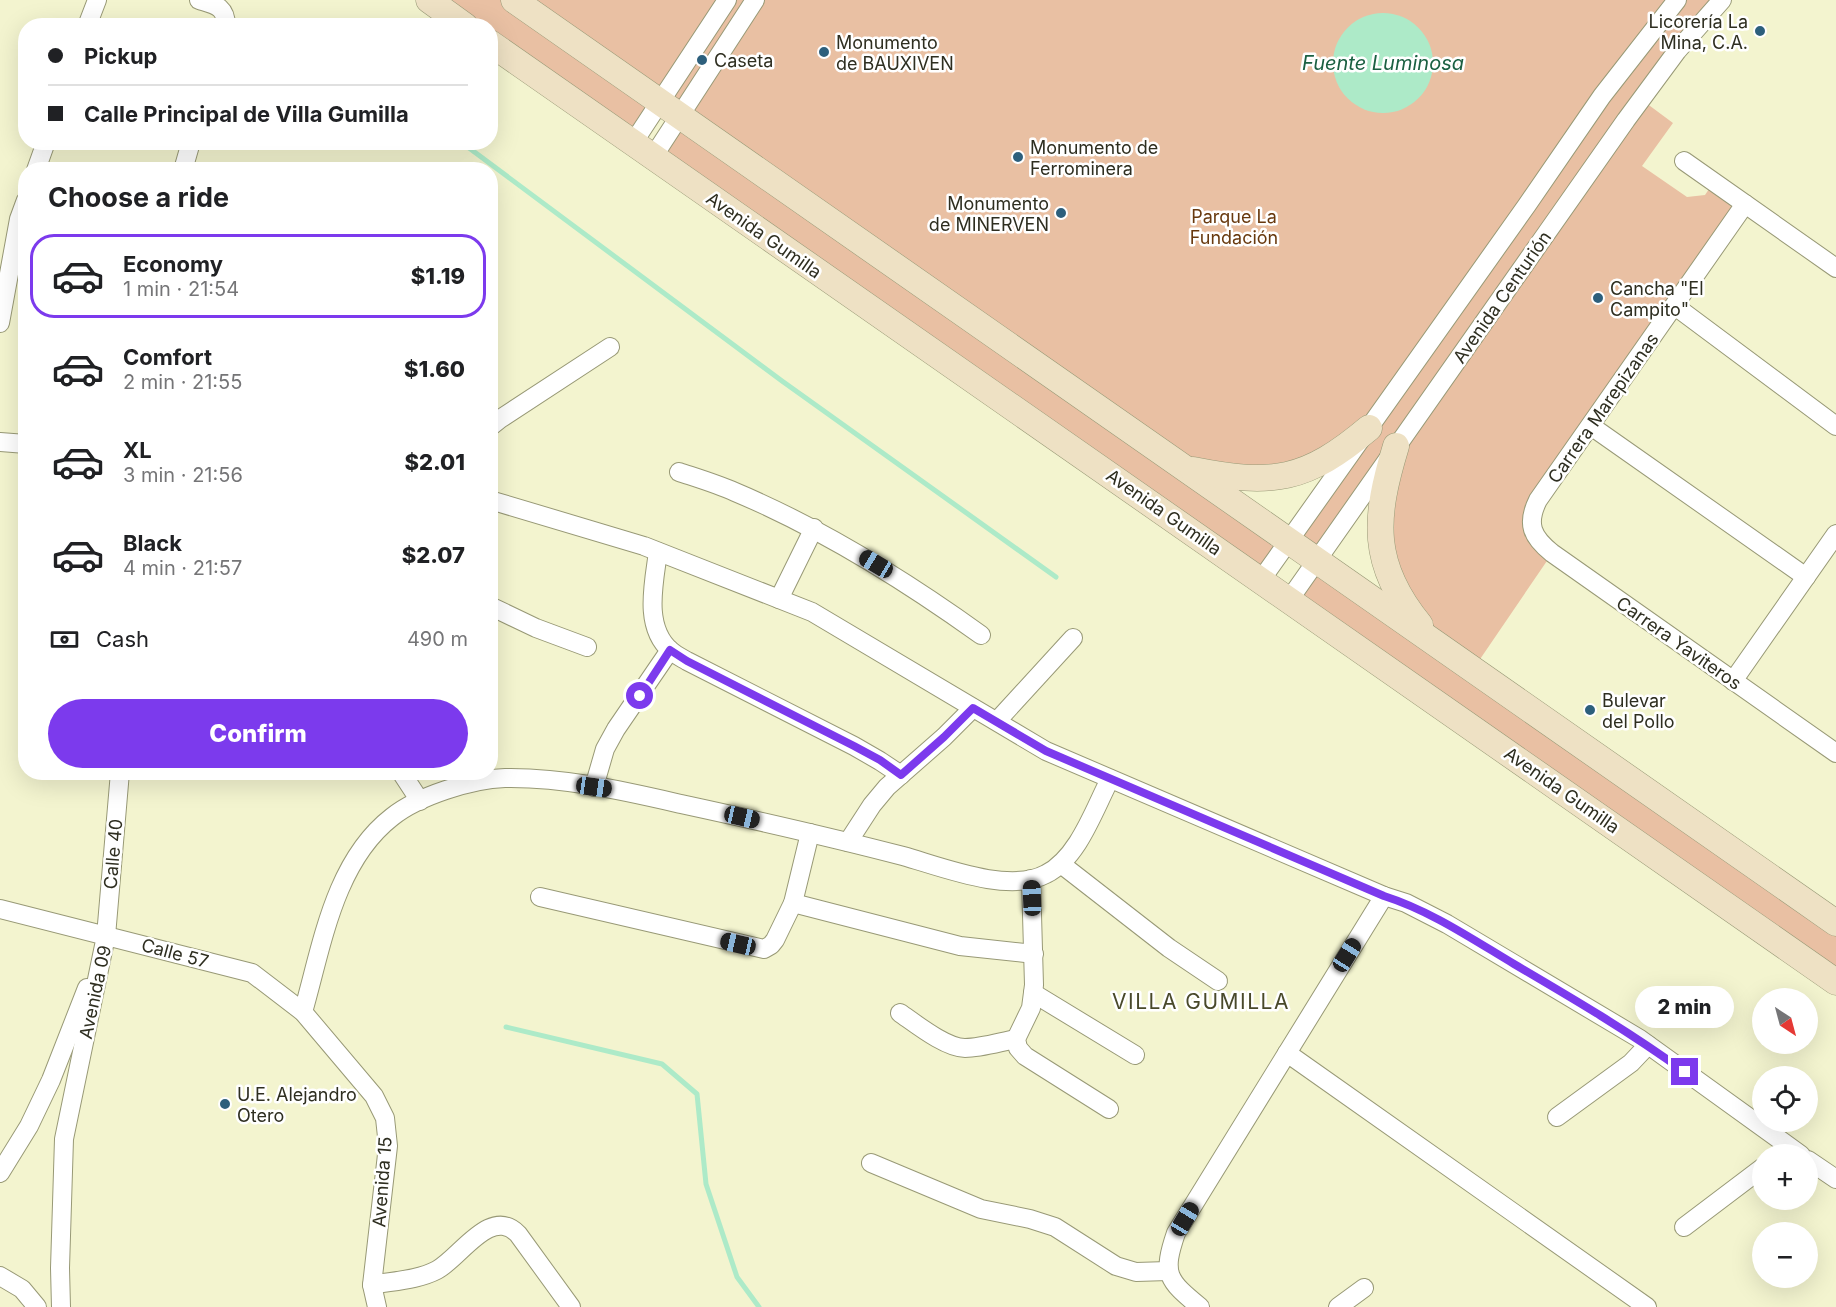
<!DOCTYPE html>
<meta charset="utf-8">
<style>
body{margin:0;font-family:Inter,sans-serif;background:#f2f2f2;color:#202124;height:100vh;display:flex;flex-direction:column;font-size:22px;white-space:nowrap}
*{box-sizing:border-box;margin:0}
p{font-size:20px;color:#757577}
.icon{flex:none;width:33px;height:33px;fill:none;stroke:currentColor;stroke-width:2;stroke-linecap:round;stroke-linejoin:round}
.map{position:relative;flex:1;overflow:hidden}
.panel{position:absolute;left:18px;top:162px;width:480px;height:618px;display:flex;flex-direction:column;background:#fff;border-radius:24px;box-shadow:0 6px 24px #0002}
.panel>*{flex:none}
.hud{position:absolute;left:18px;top:18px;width:480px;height:132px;border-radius:24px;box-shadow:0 6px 24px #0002;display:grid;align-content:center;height:132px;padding:0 30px;background:#fff}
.needle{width:39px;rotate:144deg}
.tools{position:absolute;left:1752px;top:988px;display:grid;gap:12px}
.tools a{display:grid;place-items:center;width:66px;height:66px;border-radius:50%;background:#fff;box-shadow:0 6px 24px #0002;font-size:30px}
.end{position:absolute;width:27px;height:27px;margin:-14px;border:8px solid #7c3aed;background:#fff;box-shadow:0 0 0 3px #fff}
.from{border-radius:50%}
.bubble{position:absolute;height:42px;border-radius:21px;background:#fff;box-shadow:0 6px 24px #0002;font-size:20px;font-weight:800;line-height:42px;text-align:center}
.car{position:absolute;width:18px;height:36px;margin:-18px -9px;border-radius:8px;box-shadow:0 0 4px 2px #0007;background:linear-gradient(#222 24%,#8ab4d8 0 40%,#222 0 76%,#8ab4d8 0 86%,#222 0)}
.hud b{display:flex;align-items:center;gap:21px;height:57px;font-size:22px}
.hud b+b{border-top:2px solid #e0e0e0}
.hud i{width:15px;height:15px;background:#202124}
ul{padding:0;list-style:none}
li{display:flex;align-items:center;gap:18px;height:84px;margin:0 12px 9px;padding:0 18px;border:3px solid transparent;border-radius:24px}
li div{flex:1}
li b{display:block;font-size:22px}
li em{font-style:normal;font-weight:800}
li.current{border-color:#7c3aed}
li>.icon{width:54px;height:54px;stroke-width:1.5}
h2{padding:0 30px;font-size:27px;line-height:72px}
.pay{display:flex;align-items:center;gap:15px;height:66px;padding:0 30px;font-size:22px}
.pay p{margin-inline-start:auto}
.cta{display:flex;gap:12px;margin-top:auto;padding:12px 30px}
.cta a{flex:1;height:69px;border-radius:36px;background:#7c3aed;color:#fff;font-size:24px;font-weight:800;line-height:69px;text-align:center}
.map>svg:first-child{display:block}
</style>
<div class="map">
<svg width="1836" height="1307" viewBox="0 0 1836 1307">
<rect width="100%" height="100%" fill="#f3f4cf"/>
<!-- green -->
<g fill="#e9c0a3">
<polygon points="433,0 509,0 658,103 633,141 491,40 490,26 469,25"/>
<polygon points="514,0 1722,0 1316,561 1289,541 1367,431 1311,468 1185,468"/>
<polygon points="1642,100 1673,123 1642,166 1687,197 1705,195 1713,183 1743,205 1530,511 1551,555 1474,668 1434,641 1396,588 1389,474 1547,238"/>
<polygon points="680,118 1286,542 1261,577 655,156"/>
<polygon points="1317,564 1836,925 1836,979 1292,599"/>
</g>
<!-- water -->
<circle fill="#adeac8" cx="1383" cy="63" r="50"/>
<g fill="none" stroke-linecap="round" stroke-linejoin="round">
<!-- stream -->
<g stroke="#adeac8" stroke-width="5">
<polyline points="461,142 782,381 1056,577"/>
<polyline points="506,1027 662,1064 697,1094 706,1184 737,1277 759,1307"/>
</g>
<!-- street casing -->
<g stroke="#989976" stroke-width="20">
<g id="street">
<path d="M199,0C215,5 226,6 226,26"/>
<polyline points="87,26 97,0"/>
<polyline points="633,143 727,0"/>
<polyline points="653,157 755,0"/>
<polyline points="1684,161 1836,268"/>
<polyline points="36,170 46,142"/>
<polyline points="183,170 191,142"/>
<path d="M1745,204L1538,500C1526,524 1532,537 1552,553L1836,753"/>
<polyline points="1675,306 1836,426"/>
<polyline points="0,323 19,219 26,200"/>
<polyline points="1591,426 1806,577"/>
<polyline points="490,427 500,419 610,347"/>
<polyline points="0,442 26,444"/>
<path d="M679,472C697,478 717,484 735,492C823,529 903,579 981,635"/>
<polyline points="490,500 644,546 812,612 1046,751 1384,896 1406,903 1447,924 1640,1039 1801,1155"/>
<path d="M658,552C654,583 643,627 671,651C676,655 682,658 687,661L854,746L880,761L901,775"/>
<polyline points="1261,580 1527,205 1602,96 1677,0"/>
<polyline points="779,599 814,528"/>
<polyline points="1289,600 1626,120 1677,51 1722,0"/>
<polyline points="490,606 536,628 587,647"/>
<polyline points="1733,681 1836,534"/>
<polyline points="997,721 1073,638"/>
<polyline points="401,772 420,801"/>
<polyline points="594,787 605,749 616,729 670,650"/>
<polyline points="848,842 872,805 887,787 944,737 973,708"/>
<polyline points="1061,864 1169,948 1218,981"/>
<polyline points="1031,879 1034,985 1031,1008 1016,1039 1018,1048 1025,1056 1109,1109"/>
<polyline points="540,897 764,949 771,945 775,940 793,903 810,833"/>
<polyline points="793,903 960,946 1034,954"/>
<polyline points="0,909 252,973 303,1012 374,1096 385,1118 388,1146 372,1285 377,1307"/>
<polyline points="1033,993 1135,1055"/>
<path d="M303,1012C322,946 334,862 392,817C418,796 472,779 505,778C564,777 624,791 681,804C755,820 830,837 903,856C942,867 1009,894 1046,874C1078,858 1094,810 1110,779"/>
<path d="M900,1013C916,1024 946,1048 965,1048C981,1048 1000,1042 1016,1039"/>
<polyline points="1287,1053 1647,1307"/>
<polyline points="1557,1117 1631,1063 1648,1045"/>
<polyline points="1808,1160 1836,1179"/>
<polyline points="871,1163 981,1209 1030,1219 1055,1227 1116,1266 1136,1272 1168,1271"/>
<polyline points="0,1173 29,1126 51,1080 87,988"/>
<polyline points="1684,1227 1762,1168"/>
<polyline points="0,1276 22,1289 37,1307"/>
<path d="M372,1285C393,1281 418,1280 437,1270C461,1257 490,1206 518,1234L571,1307"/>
<polyline points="61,1307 60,1268 64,1139 106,936 120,772"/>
<path d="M1200,1307C1167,1280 1162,1274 1176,1233L1384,896"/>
<polyline points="1338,1307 1364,1288"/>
</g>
</g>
<!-- secondary casing -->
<g stroke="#989976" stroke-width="27">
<g id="secondary">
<polyline points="429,0 465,26"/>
<polyline points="514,0 1836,923"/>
<polyline points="490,43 1836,982"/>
<path d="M1396,446C1374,518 1370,564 1420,625"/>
<path d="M1193,470C1273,486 1306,481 1369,428"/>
</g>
</g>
<!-- street -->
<use href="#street" stroke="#fff" stroke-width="18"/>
<!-- secondary -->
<use href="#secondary" stroke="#eee1c4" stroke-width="26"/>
</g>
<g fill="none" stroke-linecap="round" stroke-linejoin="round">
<!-- route -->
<path stroke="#7c3aed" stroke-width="8" d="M640,696L670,650L687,661L854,746L880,760L901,775L944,737L973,708L1046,751L1384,896C1431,911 1472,939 1514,964C1572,998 1630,1032 1685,1072"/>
</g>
<!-- markers -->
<g fill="#2d5f7c" stroke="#fff" stroke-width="2">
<circle cx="1760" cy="31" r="6"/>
<circle cx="824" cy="52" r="6"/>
<circle cx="702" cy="60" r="6"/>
<circle cx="1018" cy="157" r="6"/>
<circle cx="1061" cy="213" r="6"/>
<circle cx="1598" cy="298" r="6"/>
<circle cx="1590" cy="710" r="6"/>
<circle cx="225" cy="1104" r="6"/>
</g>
<g text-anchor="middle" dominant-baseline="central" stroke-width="5" stroke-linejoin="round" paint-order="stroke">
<!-- poi labels -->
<g font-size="18" fill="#2e2e20" stroke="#fff" text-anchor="start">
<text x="1748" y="21" text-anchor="end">Licorería La<tspan x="1748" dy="21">Mina, C.A.</tspan></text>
<text x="836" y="42">Monumento<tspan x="836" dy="21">de BAUXIVEN</tspan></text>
<text x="714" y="60">Caseta</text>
<text x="1030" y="147">Monumento de<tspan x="1030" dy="21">Ferrominera</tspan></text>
<text x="1049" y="203" text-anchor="end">Monumento<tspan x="1049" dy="21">de MINERVEN</tspan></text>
<text x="1610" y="288">Cancha "El<tspan x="1610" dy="21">Campito"</tspan></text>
<text x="1602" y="700">Bulevar<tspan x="1602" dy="21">del Pollo</tspan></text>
<text x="237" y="1094">U.E. Alejandro<tspan x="237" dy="21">Otero</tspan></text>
</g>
<!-- park labels -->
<g font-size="18" fill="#68390e" stroke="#fff">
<text x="1234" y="216">Parque La<tspan x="1234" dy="21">Fundación</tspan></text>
</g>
<!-- street labels -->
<g font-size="18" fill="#2e2e20" stroke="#fff">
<text transform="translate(764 235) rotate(35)">Avenida Gumilla</text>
<text transform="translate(1502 297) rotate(-55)">Avenida Centurión</text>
<text transform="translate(1603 408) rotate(-55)">Carrera Marepizanas</text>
<text transform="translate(1164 512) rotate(35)">Avenida Gumilla</text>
<text transform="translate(1679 643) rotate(35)">Carrera Yaviteros</text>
<text transform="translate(1562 790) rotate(35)">Avenida Gumilla</text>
<text transform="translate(113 854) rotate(-85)">Calle 40</text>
<text transform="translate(175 953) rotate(15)">Calle 57</text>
<text transform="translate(95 992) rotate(-78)">Avenida 09</text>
<text transform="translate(382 1182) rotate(-86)">Avenida 15</text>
</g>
<!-- water labels -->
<g font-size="20" font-style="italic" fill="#1b6042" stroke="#fff">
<text x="1383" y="63">Fuente Luminosa</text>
</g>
<!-- quarter labels -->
<g font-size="21" letter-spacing="1.5" fill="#49492a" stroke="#fff">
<text x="1201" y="1001">VILLA GUMILLA</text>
</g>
</g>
</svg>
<div class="tools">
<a><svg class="needle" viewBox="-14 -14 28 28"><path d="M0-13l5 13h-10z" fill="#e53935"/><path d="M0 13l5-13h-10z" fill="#757577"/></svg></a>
<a><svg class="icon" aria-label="locate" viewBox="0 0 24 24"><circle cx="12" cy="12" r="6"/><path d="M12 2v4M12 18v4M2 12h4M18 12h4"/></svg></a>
<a>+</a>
<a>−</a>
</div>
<i class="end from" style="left:640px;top:696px"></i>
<i class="end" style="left:1685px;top:1072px"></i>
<div class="bubble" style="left:1635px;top:986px;width:99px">2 min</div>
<i class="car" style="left:876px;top:564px;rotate:301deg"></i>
<i class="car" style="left:594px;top:787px;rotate:98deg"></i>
<i class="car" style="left:742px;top:817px;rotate:103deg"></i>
<i class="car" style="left:1032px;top:898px;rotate:358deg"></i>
<i class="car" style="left:738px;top:944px;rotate:283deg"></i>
<i class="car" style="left:1347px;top:955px;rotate:32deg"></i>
<i class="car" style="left:1185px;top:1219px;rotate:31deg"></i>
<div class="hud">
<b><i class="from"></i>Pickup</b>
<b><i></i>Calle Principal de Villa Gumilla</b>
</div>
<section class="panel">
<h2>Choose a ride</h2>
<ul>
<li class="current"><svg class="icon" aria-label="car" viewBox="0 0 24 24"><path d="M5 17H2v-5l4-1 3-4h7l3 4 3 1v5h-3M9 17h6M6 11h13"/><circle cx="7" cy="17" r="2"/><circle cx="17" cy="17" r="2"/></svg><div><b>Economy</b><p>1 min · 21:54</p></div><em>$1.19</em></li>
<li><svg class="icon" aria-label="car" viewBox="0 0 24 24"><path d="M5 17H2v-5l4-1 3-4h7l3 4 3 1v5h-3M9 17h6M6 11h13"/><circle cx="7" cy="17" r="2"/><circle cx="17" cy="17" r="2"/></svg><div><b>Comfort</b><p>2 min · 21:55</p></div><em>$1.60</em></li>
<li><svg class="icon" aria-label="car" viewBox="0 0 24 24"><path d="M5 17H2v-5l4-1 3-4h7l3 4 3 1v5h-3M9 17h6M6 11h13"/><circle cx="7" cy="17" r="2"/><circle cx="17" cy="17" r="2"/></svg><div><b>XL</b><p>3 min · 21:56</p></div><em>$2.01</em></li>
<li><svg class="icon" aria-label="car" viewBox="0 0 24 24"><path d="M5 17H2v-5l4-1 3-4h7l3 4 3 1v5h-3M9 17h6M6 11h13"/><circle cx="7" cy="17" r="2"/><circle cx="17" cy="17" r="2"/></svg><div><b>Black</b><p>4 min · 21:57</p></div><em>$2.07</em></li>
</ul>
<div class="pay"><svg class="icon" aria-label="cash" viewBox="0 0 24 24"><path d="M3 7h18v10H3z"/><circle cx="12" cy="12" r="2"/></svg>Cash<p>490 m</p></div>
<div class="cta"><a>Confirm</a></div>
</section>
</div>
